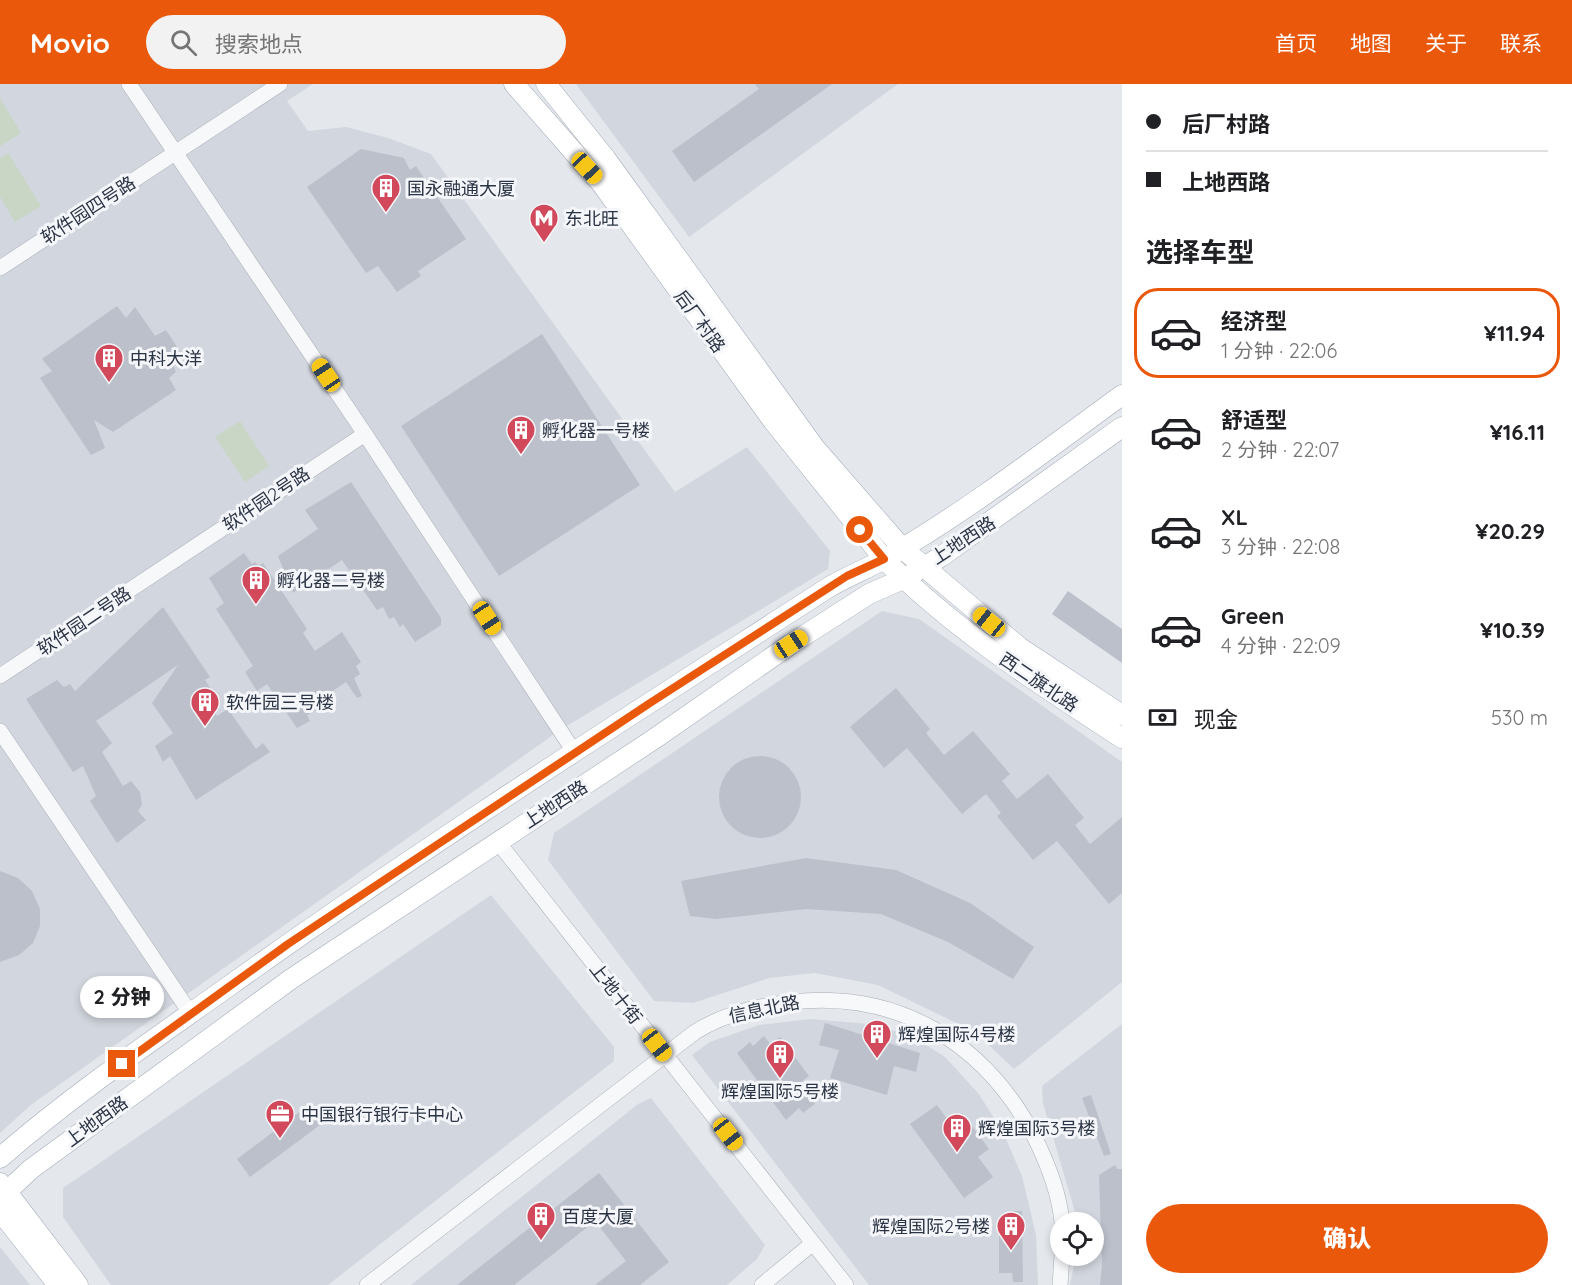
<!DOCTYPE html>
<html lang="zh">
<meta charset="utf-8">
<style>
body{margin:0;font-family:Quicksand,"Noto Sans SC",sans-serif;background:#f2f2f2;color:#202124;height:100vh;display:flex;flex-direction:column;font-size:22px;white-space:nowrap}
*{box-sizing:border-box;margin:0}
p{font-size:20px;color:#757577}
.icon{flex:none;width:33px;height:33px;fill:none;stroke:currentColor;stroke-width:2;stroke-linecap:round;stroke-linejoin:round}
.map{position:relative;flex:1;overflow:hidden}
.panel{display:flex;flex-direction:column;background:#fff;width:450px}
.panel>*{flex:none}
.hud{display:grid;align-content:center;height:132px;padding:0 24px;background:#fff}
.fabs{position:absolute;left:1050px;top:1128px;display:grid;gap:12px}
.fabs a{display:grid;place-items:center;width:54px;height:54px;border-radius:50%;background:#fff;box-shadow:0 3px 9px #0003;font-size:30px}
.end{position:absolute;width:27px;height:27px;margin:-14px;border:8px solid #ea580c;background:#fff;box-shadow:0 0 0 3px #fff}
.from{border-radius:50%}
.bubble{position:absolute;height:42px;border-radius:21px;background:#fff;box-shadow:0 3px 9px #0003;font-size:20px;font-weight:800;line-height:42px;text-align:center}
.car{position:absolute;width:18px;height:36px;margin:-18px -9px;border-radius:8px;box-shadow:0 0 4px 2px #0007;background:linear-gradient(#f5c518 24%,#345 0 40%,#f5c518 0 76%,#345 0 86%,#f5c518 0)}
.hud b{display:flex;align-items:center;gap:21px;height:57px;font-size:22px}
.hud b+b{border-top:2px solid #e0e0e0}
.hud i{width:15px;height:15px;background:#202124}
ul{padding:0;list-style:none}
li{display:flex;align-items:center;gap:18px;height:90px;margin:0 12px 9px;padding:0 12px;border:3px solid transparent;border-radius:24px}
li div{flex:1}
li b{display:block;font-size:22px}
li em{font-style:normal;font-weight:800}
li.current{border-color:#ea580c}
li>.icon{width:54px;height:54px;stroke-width:1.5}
h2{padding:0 24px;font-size:27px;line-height:72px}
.pay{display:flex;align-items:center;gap:15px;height:66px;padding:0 24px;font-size:22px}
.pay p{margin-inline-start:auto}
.action{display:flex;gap:12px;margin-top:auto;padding:12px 24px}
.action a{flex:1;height:69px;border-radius:36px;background:#ea580c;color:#fff;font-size:24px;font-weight:800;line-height:69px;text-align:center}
header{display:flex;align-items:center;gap:36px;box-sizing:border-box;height:84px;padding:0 30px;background:#ea580c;color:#fff}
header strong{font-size:28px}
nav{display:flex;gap:33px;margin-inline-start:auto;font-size:21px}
.search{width:420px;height:54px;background:#f2f2f2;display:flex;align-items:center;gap:15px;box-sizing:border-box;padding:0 21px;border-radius:33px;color:#757577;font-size:22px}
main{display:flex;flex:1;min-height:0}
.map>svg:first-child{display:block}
</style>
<header>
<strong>Movio</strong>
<div class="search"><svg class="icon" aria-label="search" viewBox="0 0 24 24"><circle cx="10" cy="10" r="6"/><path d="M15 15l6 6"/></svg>搜索地点</div>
<nav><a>首页</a><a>地图</a><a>关于</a><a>联系</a></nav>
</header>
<main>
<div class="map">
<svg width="1122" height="1201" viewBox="0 0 1122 1201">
<rect width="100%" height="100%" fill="#e4e7ec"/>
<!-- built -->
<g fill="#d2d6de">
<polygon points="0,0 313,0 287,17 308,47 346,43 388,54 431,70 675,408 747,363 830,467 828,485 560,646 32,1020 0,1049"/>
<polygon points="576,0 898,0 689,153"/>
<polygon points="882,527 919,535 1122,678 1122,898 1014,985 975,948 878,901 815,889 769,894 693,919 654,917 548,776 554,749"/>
<polygon points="491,811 614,963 614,977 328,1201 111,1201 63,1133 63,1104"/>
<polygon points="810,935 869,940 912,952 945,973 978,1009 1003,1048 1022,1092 1036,1151 1038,1201 869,1201 692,971 710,958 759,941"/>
<polygon points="1122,940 1122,1201 1070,1201 1076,1172 1094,1172 1094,1138 1078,1138 1043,1019 1042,1002"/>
<polygon points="651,1014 765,1161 757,1175 727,1201 411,1201 638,1020"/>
<polygon points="0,1164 1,1164 30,1201 0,1201"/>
</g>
<!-- green -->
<g fill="#c9d6c5">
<polygon points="0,14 21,49 0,62"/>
<polygon points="8,69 41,122 15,138 0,113 0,74"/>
<polygon points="240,337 269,382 245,398 215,353"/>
</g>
<!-- building -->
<g fill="#bbc0ca">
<polygon points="755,0 832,0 694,98 672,67 759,5"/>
<polygon points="361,65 404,74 410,86 416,82 466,155 418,187 421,192 397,208 378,182 366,189 307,103"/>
<polygon points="117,222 126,234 135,223 155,252 166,246 183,272 173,280 176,288 169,294 176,306 113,348 94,336 105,364 91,371 40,294 52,287 42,275"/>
<polygon points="542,250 640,401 499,492 401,342"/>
<polygon points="351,398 441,534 441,541 415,558 403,540 400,543 394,533 389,535 383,523 377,526 342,476 327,486 331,494 321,496 313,506 300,504 293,509 278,472 318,445 305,426"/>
<polygon points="244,469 252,480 255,478 259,482 263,479 307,545 303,549 315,567 342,548 361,578 356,582 360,590 354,594 362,612 357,614 346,598 314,620 317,626 307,631 310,637 297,644 267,600 257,607 245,588 253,582 216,525 224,519 209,494"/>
<polygon points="1068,507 1122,545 1122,579 1052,530"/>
<polygon points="163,523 210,593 205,596 213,608 205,612 217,632 228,625 256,665 263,659 270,668 196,716 170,672 163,678 155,662 173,649 152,619 178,581 96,637 112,659 102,668 123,702 131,697 140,708 142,721 138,727 146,736 117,759 90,717 96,712 83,682 73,688 26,615 57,596 64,603 70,600 75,607"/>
<polygon points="896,604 930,645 926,649 944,671 973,647 1010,690 1002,697 1017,715 1048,690 1084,734 1075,741 1090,760 1122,733 1122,809 1109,820 1057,757 1033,776 997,732 1001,729 986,710 962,730 907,664 884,684 850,643"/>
<circle cx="760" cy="713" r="41"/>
<polygon points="806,774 896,786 970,819 1034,863 1013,895 948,858 881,830 806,825 716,835 690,832 681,797"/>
<polygon points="0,787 18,794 32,807 40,825 40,842 33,859 19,871 0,878"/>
<polygon points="825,939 920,969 916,988 894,982 887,1011 830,994 839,966 819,961"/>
<polygon points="764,952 770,960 780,953 809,992 800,999 815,1020 803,1029 799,1024 786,1036 737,969 750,958 753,962"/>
<polygon points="1091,1011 1111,1070 1104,1072 1082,1014"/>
<polygon points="310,1020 324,1038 250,1093 237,1075"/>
<polygon points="937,1021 950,1039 962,1029 989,1065 978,1073 993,1093 964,1114 910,1040"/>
<polygon points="1115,1081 1117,1085 1122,1085 1122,1201 1100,1201 1102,1181 1099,1091"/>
<polygon points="599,1089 669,1178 640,1201 595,1201 626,1177 595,1137 514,1201 457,1201"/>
<polygon points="1012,1127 1022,1127 1023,1198 1013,1198 1012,1189 999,1189 999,1147 1012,1146"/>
</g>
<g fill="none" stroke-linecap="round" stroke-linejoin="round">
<!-- minor casing -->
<g stroke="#a9aeb7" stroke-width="16">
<g id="minor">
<polyline points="129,0 365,350 575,669"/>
<polyline points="0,184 280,0"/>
<polyline points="0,592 365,350"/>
<polyline points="0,647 191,930"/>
<polyline points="498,758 846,1201"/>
<path d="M367,1201L695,948C724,930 757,922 791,918C898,906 984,958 1034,1052C1048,1080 1059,1108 1062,1138"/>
<polyline points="762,1201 813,1159"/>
<polyline points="1060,1201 1062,1172"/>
</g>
</g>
<!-- major casing -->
<g stroke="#a3abb8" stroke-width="21">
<g id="major">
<path d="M514,0L601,99L773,337L884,475C954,546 1039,600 1122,654"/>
<polyline points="546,0 606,75 815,364 902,464 1019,563 1122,631"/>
<path d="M0,1074C72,1011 152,957 229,902C423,763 625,635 826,505C845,493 867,485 886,474C969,426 1045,367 1122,311"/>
<polyline points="0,1099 78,1201"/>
<polyline points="0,1114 31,1085 291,895 654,655 791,560 869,510 903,495 942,472 1122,343"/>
<polyline points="0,1127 58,1201"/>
</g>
</g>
<!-- minor -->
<use href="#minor" stroke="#f7f8fa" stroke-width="15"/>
<!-- major -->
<use href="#major" stroke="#fff" stroke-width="20"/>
</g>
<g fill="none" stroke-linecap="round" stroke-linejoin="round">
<!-- route -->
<polyline stroke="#ea580c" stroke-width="8" points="122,980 288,860 650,619 847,492 884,475 860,446"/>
</g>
<!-- icons -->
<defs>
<g id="building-pin" transform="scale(1.5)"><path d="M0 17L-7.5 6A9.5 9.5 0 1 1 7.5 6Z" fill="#d1495b" stroke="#f4f6f9"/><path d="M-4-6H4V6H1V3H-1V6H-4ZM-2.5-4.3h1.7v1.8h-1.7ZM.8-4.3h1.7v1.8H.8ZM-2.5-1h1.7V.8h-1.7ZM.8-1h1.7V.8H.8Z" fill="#fff"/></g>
<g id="metro-pin" transform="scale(1.5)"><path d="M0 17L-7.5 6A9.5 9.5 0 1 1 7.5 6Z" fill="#d1495b" stroke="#f4f6f9"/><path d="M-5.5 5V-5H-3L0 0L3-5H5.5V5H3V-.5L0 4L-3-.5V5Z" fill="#fff"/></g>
<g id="office-pin" transform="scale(1.5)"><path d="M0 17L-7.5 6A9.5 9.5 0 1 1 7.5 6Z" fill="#d1495b" stroke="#f4f6f9"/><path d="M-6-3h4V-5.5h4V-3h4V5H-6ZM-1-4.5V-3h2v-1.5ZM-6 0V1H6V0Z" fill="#fff"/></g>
</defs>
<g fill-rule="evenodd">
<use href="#building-pin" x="386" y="104"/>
<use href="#metro-pin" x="544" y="134"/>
<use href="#building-pin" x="109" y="274"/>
<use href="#building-pin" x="521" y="346"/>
<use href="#building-pin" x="256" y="496"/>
<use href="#building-pin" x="205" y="618"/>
<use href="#building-pin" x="877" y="950"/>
<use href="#building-pin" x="780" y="970"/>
<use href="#office-pin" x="280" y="1030"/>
<use href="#building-pin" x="957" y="1044"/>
<use href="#building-pin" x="541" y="1132"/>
<use href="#building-pin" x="1011" y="1142"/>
</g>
<g text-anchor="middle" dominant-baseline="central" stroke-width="6" stroke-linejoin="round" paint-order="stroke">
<!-- poi labels -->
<g font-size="18" fill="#2b3445" stroke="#f4f6f9" text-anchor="start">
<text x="407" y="104">国永融通大厦</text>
<text x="565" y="134">东北旺</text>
<text x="130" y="274">中科大洋</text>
<text x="542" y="346">孵化器一号楼</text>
<text x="277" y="496">孵化器二号楼</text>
<text x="226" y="618">软件园三号楼</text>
<text x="898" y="950">辉煌国际4号楼</text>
<text x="780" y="1007" text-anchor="middle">辉煌国际5号楼</text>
<text x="301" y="1030">中国银行银行卡中心</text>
<text x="978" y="1044">辉煌国际3号楼</text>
<text x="562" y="1132">百度大厦</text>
<text x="990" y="1142" text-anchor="end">辉煌国际2号楼</text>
</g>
<!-- street labels -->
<g font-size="18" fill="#2b3445" stroke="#f4f6f9">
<text transform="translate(88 126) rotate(-33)">软件园四号路</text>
<text transform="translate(700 237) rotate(54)">后厂村路</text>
<text transform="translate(266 415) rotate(-34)">软件园2号路</text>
<text transform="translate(963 456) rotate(-33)">上地西路</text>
<text transform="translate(84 537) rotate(-34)">软件园二号路</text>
<text transform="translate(1039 598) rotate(34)">西二旗北路</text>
<text transform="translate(555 720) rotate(-33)">上地西路</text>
<text transform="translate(616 909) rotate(52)">上地十街</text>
<text transform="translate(764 925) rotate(-12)">信息北路</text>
<text transform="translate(96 1037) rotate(-36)">上地西路</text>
</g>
</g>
</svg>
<div class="fabs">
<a><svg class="icon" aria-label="locate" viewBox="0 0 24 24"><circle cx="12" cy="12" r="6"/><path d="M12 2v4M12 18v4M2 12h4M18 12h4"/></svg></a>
</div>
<i class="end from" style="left:860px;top:446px"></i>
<i class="end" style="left:122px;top:980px"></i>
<div class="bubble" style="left:80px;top:892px;width:84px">2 分钟</div>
<i class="car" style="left:587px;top:84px;rotate:137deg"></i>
<i class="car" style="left:326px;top:291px;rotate:326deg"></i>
<i class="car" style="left:487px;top:534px;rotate:147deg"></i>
<i class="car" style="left:989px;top:538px;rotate:309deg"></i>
<i class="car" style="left:791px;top:560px;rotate:57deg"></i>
<i class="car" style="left:657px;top:961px;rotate:142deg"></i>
<i class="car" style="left:728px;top:1050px;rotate:142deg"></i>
</div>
<section class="panel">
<div class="hud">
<b><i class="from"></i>后厂村路</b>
<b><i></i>上地西路</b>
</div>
<h2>选择车型</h2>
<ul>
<li class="current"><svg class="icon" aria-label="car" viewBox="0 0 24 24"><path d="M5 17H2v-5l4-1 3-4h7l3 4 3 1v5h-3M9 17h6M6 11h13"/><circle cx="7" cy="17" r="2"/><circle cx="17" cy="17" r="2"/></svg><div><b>经济型</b><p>1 分钟 · 22:06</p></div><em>¥11.94</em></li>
<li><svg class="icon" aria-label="car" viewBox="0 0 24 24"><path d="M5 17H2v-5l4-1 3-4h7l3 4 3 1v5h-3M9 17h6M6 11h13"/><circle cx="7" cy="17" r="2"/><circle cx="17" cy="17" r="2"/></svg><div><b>舒适型</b><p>2 分钟 · 22:07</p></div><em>¥16.11</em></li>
<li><svg class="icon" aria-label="car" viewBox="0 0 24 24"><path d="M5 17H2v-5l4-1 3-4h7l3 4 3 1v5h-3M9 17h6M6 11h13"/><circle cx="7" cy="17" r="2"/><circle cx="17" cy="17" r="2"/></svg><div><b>XL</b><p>3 分钟 · 22:08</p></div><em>¥20.29</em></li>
<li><svg class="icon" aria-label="car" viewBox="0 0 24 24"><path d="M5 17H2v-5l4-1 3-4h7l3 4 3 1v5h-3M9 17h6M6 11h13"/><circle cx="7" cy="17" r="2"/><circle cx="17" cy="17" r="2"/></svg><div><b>Green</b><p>4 分钟 · 22:09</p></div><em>¥10.39</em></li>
</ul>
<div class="pay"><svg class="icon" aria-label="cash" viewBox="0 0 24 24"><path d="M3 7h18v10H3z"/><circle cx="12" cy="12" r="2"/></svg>现金<p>530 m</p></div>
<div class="action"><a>确认</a></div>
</section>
</main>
